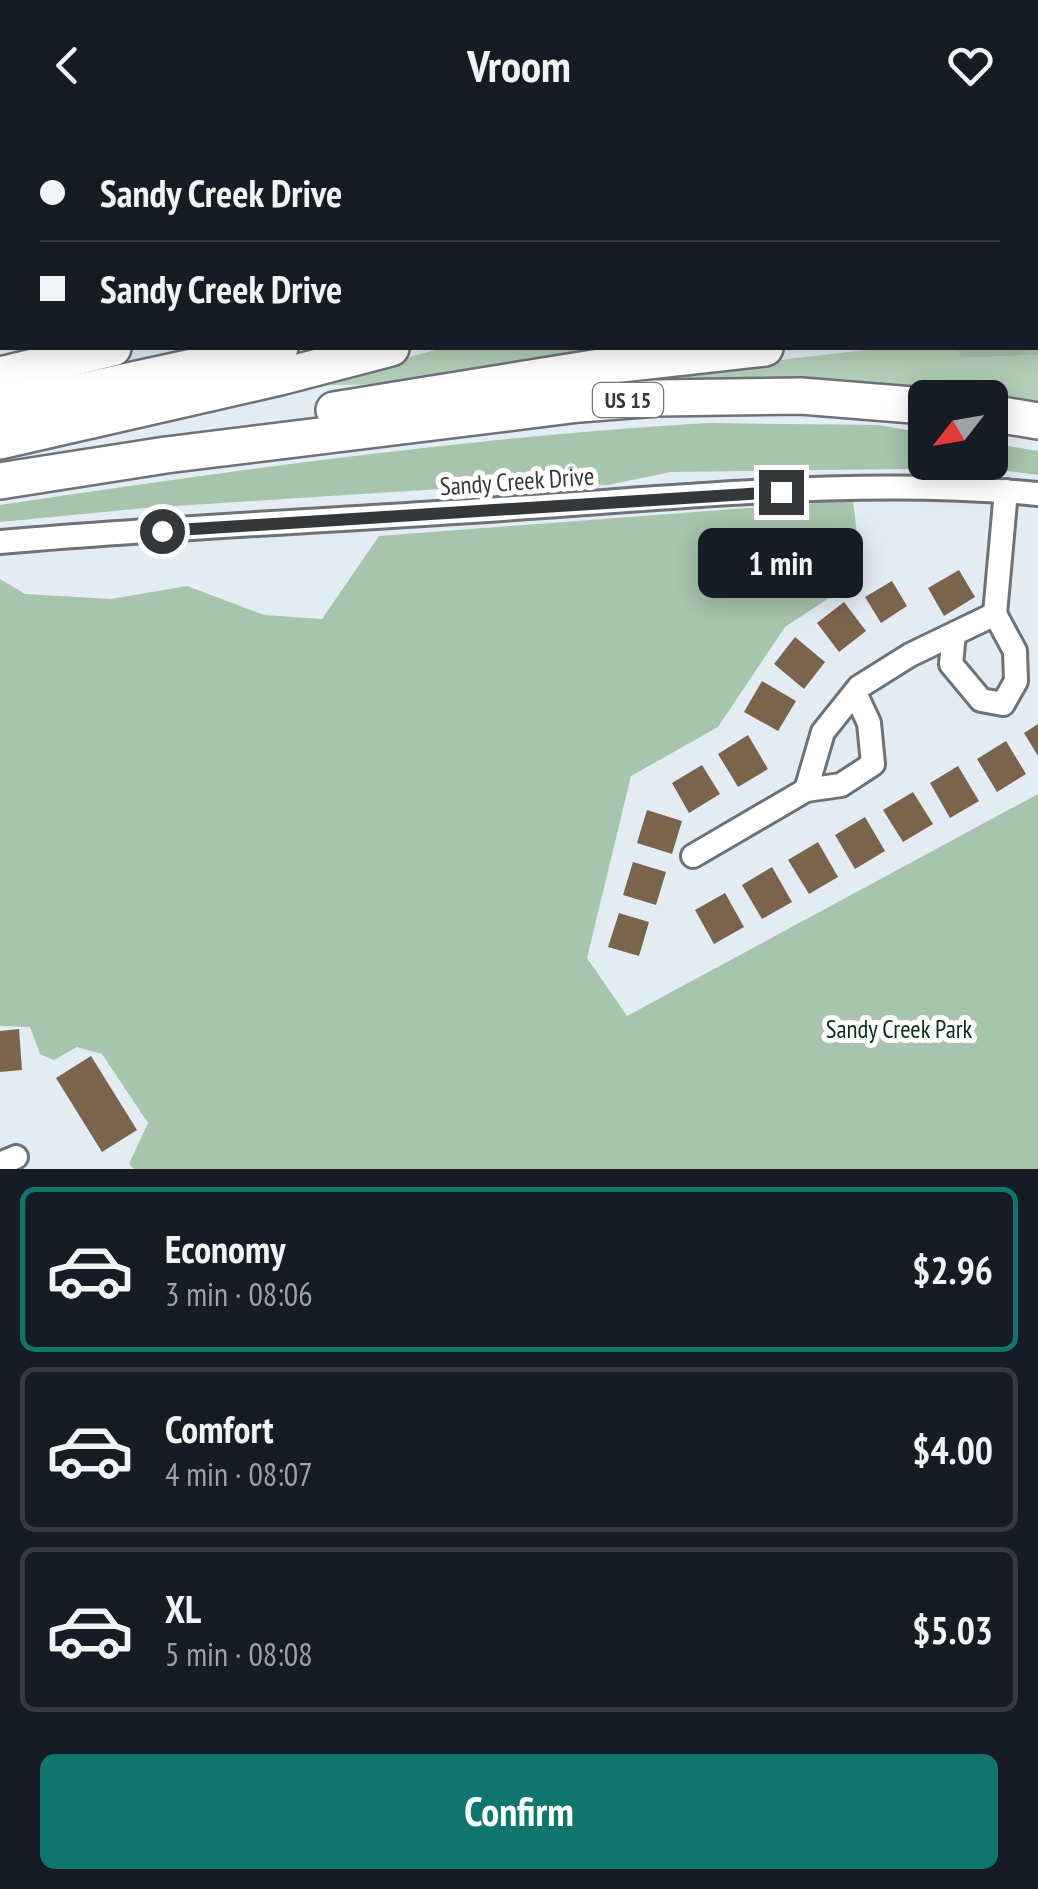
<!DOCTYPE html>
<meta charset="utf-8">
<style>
body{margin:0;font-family:"PT Sans Narrow",sans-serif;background:#242831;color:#f1f3f6;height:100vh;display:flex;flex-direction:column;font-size:38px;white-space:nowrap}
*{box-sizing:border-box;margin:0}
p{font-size:32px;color:#9ea1a6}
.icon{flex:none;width:55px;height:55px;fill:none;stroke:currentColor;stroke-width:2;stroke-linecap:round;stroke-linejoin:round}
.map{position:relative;height:1039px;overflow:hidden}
.drawer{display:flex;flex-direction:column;background:#171b24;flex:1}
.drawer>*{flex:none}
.guide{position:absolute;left:0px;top:0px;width:1040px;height:220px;box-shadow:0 5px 25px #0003;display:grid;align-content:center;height:220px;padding:0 40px;background:#171b24}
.needle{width:65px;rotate:239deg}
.controls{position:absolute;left:908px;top:250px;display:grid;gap:20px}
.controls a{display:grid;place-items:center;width:100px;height:100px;border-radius:15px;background:#171b24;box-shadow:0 5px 25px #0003;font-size:50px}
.end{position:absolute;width:45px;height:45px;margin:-22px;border:12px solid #35383a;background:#fff;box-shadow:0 0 0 5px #fff}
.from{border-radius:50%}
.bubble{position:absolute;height:70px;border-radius:15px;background:#171b24;box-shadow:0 5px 25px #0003;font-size:32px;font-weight:700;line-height:70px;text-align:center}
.guide b{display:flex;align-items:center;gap:35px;height:95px;font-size:38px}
.guide b+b{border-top:2px solid #363941}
.guide i{width:25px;height:25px;background:#f1f3f6}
ul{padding:18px 0 0;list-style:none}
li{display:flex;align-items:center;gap:30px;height:165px;margin:0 20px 15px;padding:0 20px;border:5px solid #363941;border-radius:15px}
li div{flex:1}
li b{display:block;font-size:38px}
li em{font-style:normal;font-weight:700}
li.active{border-color:#0f766e}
li>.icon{width:90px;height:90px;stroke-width:1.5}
.action{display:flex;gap:20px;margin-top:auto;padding:20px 40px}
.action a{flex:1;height:115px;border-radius:15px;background:#0f766e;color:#fff;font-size:40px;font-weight:700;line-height:115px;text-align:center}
header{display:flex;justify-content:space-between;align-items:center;height:130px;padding:0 40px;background:#171b24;font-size:45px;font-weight:700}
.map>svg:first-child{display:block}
</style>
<header><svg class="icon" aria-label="back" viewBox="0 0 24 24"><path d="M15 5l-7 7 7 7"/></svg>Vroom<svg class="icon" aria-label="heart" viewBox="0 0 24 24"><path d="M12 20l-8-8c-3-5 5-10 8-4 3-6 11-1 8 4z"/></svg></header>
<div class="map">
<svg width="1038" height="1039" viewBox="0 0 1038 1039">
<rect width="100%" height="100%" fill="#e4ecf3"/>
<!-- green -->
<g fill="#b2ceb6">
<polygon points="443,218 646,218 403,254 330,255 223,277"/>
<polygon points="884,218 957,218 962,228 1038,225 1038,275 919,259 682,254 682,241"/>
</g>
<!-- forest -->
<g fill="#a7c4ac">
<polygon points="1038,209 1038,225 961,228 957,218 1038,218"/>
<path d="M708,293L879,295L925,303V332H990V313L1038,321V345L985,338L671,342L608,355L473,357L345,365L145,378L0,392V375C235,340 471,307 708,293Z"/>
<polygon points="853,370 862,446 785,497 718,597 631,646 587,828 627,886 1038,664 1038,1039 134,1039 129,1034 148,993 102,924 77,917 54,930 40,924 30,897 0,896 0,449 25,464 111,469 187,456 264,485 322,489 379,406"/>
</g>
<!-- building -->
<g fill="#7a644c">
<polygon points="959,440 975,467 944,486 928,458"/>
<polygon points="892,451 907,476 881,493 865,467"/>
<polygon points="844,472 866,501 839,522 817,493"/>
<polygon points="795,507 825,532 804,559 774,534"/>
<polygon points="762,551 796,571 778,601 744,582"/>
<polygon points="1038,594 1038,626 1024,603"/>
<polygon points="748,605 768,639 738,657 718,624"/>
<polygon points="1006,611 1026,644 997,662 977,629"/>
<polygon points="702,635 720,664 689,683 672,653"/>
<polygon points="958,636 979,671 950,688 930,653"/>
<polygon points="913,662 933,694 903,712 883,680"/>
<polygon points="647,680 682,691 672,724 637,713"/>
<polygon points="865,687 885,721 855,739 835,705"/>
<polygon points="818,712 838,747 809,764 788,730"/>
<polygon points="633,732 666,742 656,775 623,765"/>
<polygon points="772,737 792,772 762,789 742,755"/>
<polygon points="725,763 744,797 714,814 695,780"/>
<polygon points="619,783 649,792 639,826 608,817"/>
<polygon points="19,899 22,940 0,942 0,901"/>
<polygon points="91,926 137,1000 102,1022 56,948"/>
</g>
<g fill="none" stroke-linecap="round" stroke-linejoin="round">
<!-- minor casing -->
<g stroke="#6b7379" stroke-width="28">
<g id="minor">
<path d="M0,412C171,397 344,390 515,378C687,367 866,347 1038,364"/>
<polyline points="954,504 951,534 981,570 1003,574 1016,551 1015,521 995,484"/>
<polyline points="806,660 841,655 873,634 869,593 855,563"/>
<polyline points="693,726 806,660 823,602 859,557 910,525 995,484 1006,361"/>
<polyline points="0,1034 16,1027"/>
</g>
</g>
<!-- highway casing -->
<g stroke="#6b7379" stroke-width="40">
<g id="highway">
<polyline points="95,0 96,2"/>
<polyline points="55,2 55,0"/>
<polyline points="838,2 846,0"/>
<polyline points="986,2 997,0"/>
<polyline points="0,144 2,141"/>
<polyline points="1038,189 1038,188"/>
<polyline points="0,245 113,218"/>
<polyline points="0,279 280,218"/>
<polyline points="334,280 612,235 765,218"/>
<polyline points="990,283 1038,291"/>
<polyline points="0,311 280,247 391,218"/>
<polyline points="0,351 166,325 579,274 657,268 801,266 925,276"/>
</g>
</g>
<!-- minor -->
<use href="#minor" stroke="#fff" stroke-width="22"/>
<!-- highway -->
<use href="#highway" stroke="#fff" stroke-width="35"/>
</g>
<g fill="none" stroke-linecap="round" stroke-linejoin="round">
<!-- route -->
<polyline stroke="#35383a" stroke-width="12" points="162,401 781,362"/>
</g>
<g text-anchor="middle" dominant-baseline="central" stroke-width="10" stroke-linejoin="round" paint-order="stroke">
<!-- shield labels -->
<rect fill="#fff" stroke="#727475" stroke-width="2.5" x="593" y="253" width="70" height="34" rx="8"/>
<g font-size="22" font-weight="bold" fill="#35383a">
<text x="628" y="270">US 15</text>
</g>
<!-- street labels -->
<g font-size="25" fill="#35383a" stroke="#fff">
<text transform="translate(517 351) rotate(-4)">Sandy Creek Drive</text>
</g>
<!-- park labels -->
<g font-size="25" fill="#023313" stroke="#fff">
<text x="899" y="899">Sandy Creek Park</text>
</g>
</g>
</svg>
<div class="controls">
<a><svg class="needle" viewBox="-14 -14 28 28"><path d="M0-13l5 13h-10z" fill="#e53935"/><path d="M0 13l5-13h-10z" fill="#9ea1a6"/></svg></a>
</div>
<i class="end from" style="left:162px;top:401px"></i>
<i class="end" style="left:781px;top:362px"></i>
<div class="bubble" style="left:698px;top:398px;width:165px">1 min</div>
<div class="guide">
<b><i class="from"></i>Sandy Creek Drive</b>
<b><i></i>Sandy Creek Drive</b>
</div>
</div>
<section class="drawer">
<ul>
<li class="active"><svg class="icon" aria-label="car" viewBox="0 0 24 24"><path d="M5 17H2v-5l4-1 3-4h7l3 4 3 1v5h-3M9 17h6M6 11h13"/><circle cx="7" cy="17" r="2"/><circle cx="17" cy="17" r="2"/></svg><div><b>Economy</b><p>3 min · 08:06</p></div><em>$2.96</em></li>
<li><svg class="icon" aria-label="car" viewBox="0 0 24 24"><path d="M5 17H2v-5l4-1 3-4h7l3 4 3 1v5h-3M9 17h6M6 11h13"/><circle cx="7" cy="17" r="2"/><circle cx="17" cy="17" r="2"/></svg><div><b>Comfort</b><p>4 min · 08:07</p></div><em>$4.00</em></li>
<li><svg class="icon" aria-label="car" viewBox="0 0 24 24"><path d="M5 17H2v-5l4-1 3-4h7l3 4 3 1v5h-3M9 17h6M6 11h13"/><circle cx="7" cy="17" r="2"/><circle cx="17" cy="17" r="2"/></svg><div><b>XL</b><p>5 min · 08:08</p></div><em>$5.03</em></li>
</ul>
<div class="action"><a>Confirm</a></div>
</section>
